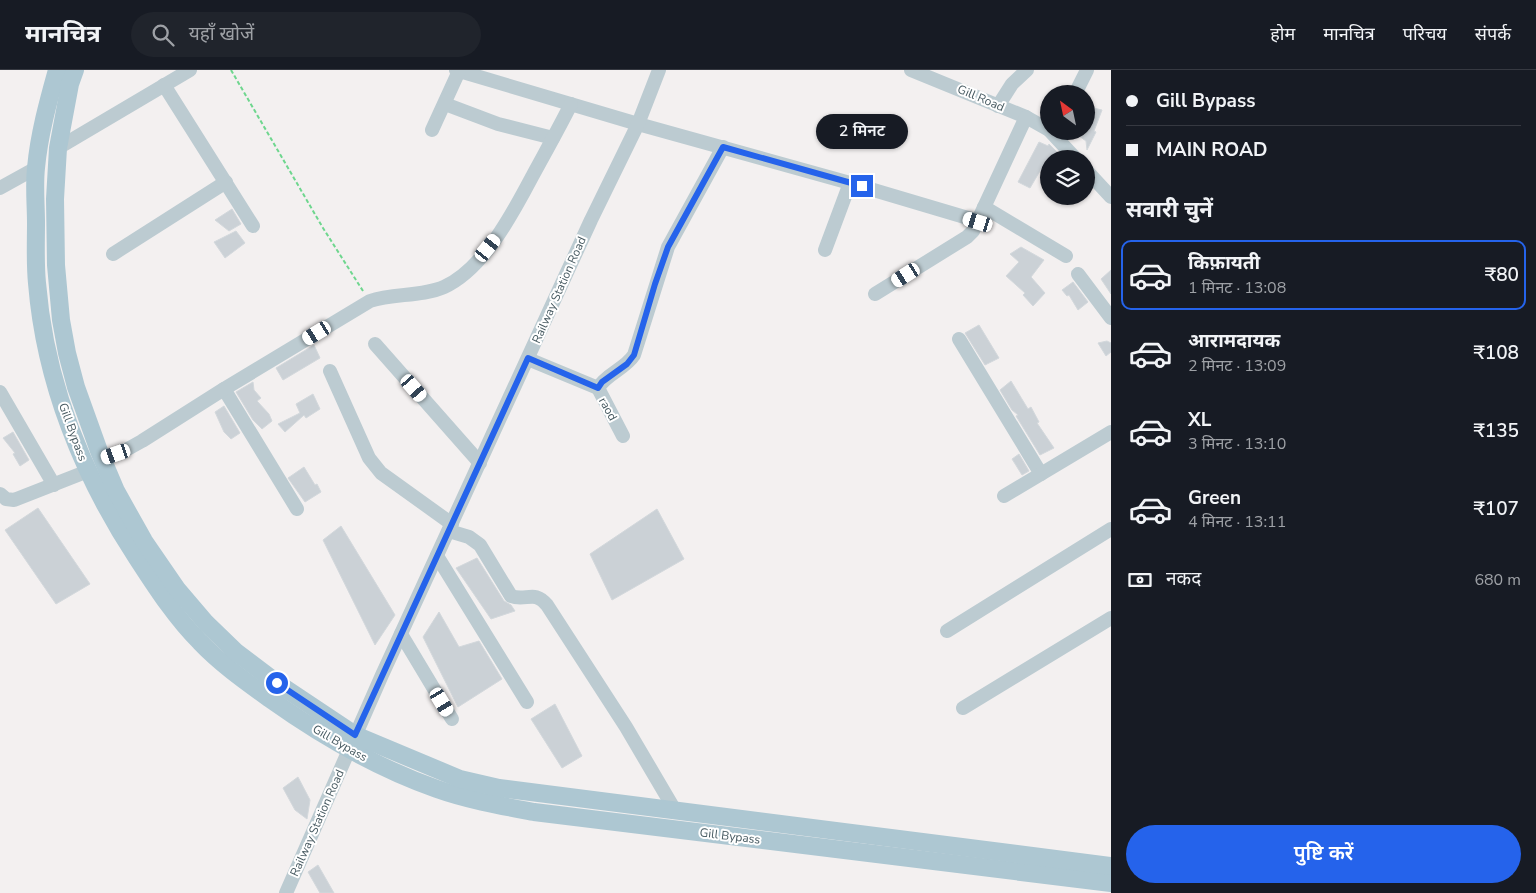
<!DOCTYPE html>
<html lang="hi">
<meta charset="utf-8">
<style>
body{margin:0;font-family:"Nunito Sans","Noto Sans Devanagari",sans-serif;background:#20242c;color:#f1f3f6;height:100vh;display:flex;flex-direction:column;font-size:19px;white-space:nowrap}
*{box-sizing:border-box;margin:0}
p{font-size:16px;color:#9ea1a6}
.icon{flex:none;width:28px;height:28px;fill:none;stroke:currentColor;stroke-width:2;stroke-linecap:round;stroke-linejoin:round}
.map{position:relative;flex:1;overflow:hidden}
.details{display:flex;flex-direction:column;background:#171b24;width:425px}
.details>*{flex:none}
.hud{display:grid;align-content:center;height:110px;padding:0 15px;background:#171b24}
.needle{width:32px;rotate:327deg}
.controls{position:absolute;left:1040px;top:15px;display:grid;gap:10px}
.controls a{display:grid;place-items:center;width:55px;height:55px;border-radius:50%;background:#171b24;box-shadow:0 1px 4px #0004;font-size:25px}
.end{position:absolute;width:22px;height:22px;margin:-11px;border:6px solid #2563eb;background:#fff;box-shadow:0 0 0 2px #fff}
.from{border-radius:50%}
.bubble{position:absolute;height:35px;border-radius:18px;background:#171b24;box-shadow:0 1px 4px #0004;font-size:16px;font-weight:600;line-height:35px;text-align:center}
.car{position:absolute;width:15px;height:30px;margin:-15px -8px;border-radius:6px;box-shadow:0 0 4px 1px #0007;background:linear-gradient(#fff 24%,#345 0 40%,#fff 0 76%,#345 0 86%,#fff 0)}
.hud b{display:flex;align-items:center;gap:18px;height:48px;font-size:19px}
.hud b+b{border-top:1px solid #363941}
.hud i{width:12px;height:12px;background:#f1f3f6}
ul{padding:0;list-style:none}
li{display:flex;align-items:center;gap:15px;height:70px;margin:0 10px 8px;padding:0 5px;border:2px solid transparent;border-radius:10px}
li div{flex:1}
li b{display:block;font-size:19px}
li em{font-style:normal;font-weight:600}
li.on{border-color:#2563eb}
li>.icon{width:45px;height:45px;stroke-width:1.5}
h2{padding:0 15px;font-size:22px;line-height:60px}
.pay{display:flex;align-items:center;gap:12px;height:55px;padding:0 15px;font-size:19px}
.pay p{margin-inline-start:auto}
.button{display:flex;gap:10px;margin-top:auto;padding:10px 15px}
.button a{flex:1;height:58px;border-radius:30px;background:#2563eb;color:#fff;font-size:20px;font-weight:600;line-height:58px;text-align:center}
header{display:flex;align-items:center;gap:30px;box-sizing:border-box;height:70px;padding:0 25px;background:#171b24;border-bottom:1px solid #363941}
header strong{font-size:24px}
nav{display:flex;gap:28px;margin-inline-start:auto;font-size:18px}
.search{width:350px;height:45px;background:#20242c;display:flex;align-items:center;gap:12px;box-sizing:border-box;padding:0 18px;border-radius:28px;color:#9ea1a6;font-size:19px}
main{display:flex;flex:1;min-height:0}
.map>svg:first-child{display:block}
</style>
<header>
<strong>मानचित्र</strong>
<div class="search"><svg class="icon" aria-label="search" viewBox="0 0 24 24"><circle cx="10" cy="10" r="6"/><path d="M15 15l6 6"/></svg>यहाँ खोजें</div>
<nav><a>होम</a><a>मानचित्र</a><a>परिचय</a><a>संपर्क</a></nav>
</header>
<main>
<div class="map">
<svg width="1111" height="823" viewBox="0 0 1111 823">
<rect width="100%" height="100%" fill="#f3f0f0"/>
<!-- building -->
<g fill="#cbd1d6" stroke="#d3d8dc">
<polygon points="1089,37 1102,40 1094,61 1096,62 1087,80 1086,71 1079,66 1081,61 1086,61 1086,45"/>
<polygon points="1039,72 1048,76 1049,74 1064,89 1047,89 1030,118 1018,112"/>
<polygon points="232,139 241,154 229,161 215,150"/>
<polygon points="236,161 245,173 225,188 214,172"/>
<polygon points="1021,177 1044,190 1031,207 1045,223 1033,236 1023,225 1025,223 1006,206 1019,192 1010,184"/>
<polygon points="1111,200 1111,224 1101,209"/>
<polygon points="1073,212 1088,232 1078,240 1069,225 1067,226 1062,220"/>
<polygon points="979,255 999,288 985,295 965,263"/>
<polygon points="1107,271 1111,273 1111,282 1106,286 1098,273"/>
<polygon points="314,275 320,288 283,310 276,298"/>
<polygon points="1011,311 1028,339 1031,337 1039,352 1037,353 1054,378 1040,385 1016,346 1018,345 1012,340 1000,320"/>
<polygon points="253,312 254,320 261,328 257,331 269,344 272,351 262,359 253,350 236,322"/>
<polygon points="313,324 320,339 306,348 304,345 285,362 278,354 300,343 296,334"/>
<polygon points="224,336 240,363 231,369 224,362 215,342"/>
<polygon points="13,362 29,390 20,396 13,384 15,383 3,368"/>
<polygon points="1019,384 1029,401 1022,405 1012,389"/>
<polygon points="304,397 315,415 317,414 321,422 305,432 288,408"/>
<polygon points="38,438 90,514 56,534 5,460"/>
<polygon points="657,439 684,489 612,530 590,484"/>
<polygon points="341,456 395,545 375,575 323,470"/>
<polygon points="477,488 504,531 511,535 515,541 491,549 456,498"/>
<polygon points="439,542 459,577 479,571 502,609 458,637 423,567"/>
<polygon points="555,634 582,686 562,698 531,649"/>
<polygon points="298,707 310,730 307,749 295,740 283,718"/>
<polygon points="318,795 334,823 320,823 308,802"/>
</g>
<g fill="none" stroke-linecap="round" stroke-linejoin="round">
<!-- path -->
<polyline stroke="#6ed68e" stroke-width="2" stroke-dasharray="4 2.5" stroke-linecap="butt" points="231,0 323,158 363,221"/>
<!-- minor -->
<g stroke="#bccbd1" stroke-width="14">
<polyline points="456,0 638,54 850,113 978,151"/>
<polyline points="911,0 1026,47 1049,60"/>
<polyline points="164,15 253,156"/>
<polyline points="1075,24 1087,0"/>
<polyline points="445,34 498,54 553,68"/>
<polyline points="998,36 1012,14 1027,0"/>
<polyline points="432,60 459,1"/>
<polyline points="1050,61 1076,89"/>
<polyline points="58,78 190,0"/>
<polyline points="1086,100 1111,127"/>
<polyline points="0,118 36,98"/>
<polyline points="984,137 1066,186"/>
<polyline points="825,180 850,113"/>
<polyline points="113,184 226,112"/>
<polyline points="1078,204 1111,248"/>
<polyline points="875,224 967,167 973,161 1026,47"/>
<polyline points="959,269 1041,404"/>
<polyline points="375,274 480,393"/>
<polyline points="528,289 598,318"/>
<polyline points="330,301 369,388 381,403 452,454"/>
<polyline points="224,319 297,439"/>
<polyline points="0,322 54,415"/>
<path d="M623,366L598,318C606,304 625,299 634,285L668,177L723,77"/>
<path d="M102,389L124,381L142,371L224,319L370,231C393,223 421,227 444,217C484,199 514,141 533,105C546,81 559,58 571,34"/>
<polyline points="0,424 6,429 14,430 88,401"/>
<polyline points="1004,426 1111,362"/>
<path d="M449,461L469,467L480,475L511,526C526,532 534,519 547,535L626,657L676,742"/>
<polyline points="437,486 527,632"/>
<polyline points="947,561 1111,459"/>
<polyline points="401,564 452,649"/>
<polyline points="963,638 1111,548"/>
<polyline points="286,823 382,605 591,150 638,54 659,0"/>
</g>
<!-- major -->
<g stroke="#adc7d2" stroke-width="18">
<path d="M57,0C48,32 39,65 36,98C34,116 36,135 36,153C36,173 35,193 37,213C45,312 83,406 137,488C156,517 175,547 200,572C221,594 245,611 270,629C322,666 377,698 437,719C468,730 502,736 534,742L1111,813"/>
<polyline points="75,0 70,14 58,78 55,129 56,195 61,250 67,283 76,317 99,381 116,421 144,471 177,519 206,553 236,582 277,613 355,665 460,709 499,718 1111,796"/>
</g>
</g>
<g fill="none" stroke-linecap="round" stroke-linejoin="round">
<!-- route -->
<polyline stroke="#2563eb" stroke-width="6" points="277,613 355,665 528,288 598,318 602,312 627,294 634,285 655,214 668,177 723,77 862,116"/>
</g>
<g text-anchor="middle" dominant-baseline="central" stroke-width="4" stroke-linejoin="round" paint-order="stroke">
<!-- street labels -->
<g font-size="12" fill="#465960" stroke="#fff">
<text transform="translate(981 28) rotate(23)">Gill Road</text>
<text transform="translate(559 220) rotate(-66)">Railway Station Road</text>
<text transform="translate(608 339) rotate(61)">raod</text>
<text transform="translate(73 362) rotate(70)">Gill Bypass</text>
<text transform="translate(340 673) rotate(30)">Gill Bypass</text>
<text transform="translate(317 753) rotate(-66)">Railway Station Road</text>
<text transform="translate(730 766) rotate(7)">Gill Bypass</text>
</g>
</g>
</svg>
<div class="controls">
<a><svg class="needle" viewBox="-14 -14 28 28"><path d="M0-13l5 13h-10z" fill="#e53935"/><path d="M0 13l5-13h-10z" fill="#9ea1a6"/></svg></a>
<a><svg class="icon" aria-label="layers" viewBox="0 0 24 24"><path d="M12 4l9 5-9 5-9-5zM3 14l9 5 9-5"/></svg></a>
</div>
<i class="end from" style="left:277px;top:613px"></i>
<i class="end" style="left:862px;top:116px"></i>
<div class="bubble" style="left:816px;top:44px;width:92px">2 मिनट</div>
<i class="car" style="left:978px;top:152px;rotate:287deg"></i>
<i class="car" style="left:488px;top:178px;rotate:39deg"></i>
<i class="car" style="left:906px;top:205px;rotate:238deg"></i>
<i class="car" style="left:317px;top:263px;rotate:239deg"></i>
<i class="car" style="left:414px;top:318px;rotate:139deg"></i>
<i class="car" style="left:116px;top:384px;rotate:251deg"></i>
<i class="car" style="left:442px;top:632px;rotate:149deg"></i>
</div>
<section class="details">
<div class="hud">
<b><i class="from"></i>Gill Bypass</b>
<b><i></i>MAIN ROAD</b>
</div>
<h2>सवारी चुनें</h2>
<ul>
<li class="on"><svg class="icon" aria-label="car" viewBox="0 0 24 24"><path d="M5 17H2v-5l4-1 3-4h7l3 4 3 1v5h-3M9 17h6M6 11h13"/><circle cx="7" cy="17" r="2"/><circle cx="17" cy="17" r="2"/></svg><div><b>किफ़ायती</b><p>1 मिनट · 13:08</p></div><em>₹80</em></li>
<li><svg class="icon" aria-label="car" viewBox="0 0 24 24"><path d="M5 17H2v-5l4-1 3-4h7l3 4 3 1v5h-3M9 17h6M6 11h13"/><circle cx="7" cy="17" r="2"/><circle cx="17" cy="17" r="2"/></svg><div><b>आरामदायक</b><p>2 मिनट · 13:09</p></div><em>₹108</em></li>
<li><svg class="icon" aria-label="car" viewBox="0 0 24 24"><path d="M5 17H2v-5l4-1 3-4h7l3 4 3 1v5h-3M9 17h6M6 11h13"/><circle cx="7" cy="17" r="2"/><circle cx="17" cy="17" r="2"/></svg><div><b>XL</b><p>3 मिनट · 13:10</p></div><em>₹135</em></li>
<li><svg class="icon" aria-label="car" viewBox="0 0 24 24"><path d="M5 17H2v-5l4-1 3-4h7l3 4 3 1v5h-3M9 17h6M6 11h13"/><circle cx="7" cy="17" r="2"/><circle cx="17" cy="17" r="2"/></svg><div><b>Green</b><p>4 मिनट · 13:11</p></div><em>₹107</em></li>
</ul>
<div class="pay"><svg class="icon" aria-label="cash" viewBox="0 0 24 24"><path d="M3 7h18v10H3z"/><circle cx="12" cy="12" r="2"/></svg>नकद<p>680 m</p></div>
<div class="button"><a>पुष्टि करें</a></div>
</section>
</main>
